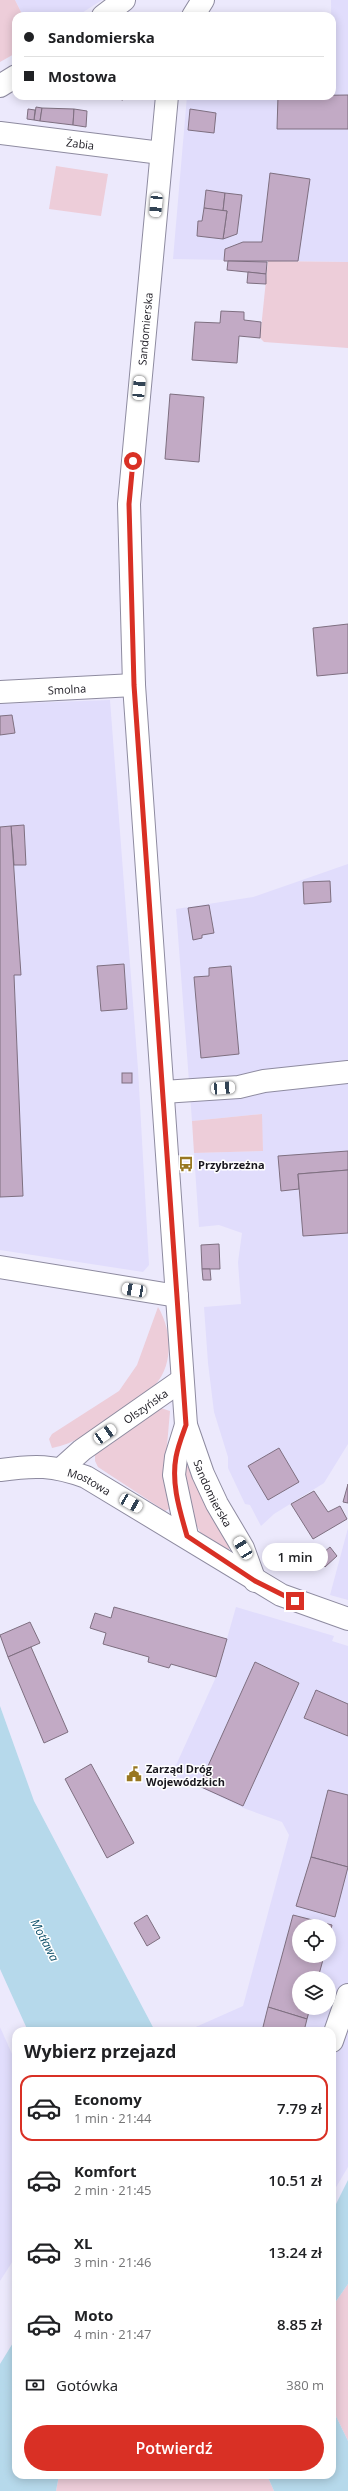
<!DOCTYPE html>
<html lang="pl">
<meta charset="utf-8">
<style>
body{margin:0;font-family:"Open Sans",sans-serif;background:#f2f2f2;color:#202124;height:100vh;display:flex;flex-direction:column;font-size:15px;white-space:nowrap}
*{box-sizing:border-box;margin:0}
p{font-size:13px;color:#757577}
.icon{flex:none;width:22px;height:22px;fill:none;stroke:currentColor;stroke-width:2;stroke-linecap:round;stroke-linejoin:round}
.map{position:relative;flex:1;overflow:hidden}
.sheet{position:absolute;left:12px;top:2027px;width:324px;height:452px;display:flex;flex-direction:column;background:#fff;border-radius:12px;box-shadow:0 2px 10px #0003}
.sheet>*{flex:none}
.banner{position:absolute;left:12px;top:12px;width:324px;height:88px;border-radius:12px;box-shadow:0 2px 10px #0003;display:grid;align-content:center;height:88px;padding:0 12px;background:#fff}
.tools{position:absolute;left:292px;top:1919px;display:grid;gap:8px}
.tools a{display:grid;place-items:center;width:44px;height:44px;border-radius:50%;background:#fff;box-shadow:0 2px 10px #0003;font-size:20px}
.end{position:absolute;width:18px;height:18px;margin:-9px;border:5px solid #d93025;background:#fff;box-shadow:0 0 0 2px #fff}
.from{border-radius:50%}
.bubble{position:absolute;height:28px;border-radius:14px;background:#fff;box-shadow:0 2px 10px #0003;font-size:13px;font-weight:600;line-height:28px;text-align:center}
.car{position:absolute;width:12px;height:24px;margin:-12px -6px;border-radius:5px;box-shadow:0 0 3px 1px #0007;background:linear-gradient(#fff 24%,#345 0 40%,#fff 0 76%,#345 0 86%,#fff 0)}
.banner b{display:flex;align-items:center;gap:14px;height:38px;font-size:15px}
.banner b+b{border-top:1px solid #e0e0e0}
.banner i{width:10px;height:10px;background:#202124}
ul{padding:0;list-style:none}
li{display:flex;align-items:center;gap:12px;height:66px;margin:0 8px 6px;padding:0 4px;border:2px solid transparent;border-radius:12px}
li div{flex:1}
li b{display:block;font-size:15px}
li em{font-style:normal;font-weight:600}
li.on{border-color:#d93025}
li>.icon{width:36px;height:36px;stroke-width:1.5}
h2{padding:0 12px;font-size:18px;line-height:48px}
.pay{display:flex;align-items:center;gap:10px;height:44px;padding:0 12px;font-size:15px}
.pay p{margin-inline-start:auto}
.action{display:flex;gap:8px;margin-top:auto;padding:8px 12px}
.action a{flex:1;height:46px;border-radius:24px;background:#d93025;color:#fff;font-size:16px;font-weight:600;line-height:46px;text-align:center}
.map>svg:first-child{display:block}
</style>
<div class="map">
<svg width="348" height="2491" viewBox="0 0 348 2491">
<rect width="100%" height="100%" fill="#ece9fc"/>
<!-- built -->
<g fill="#e1ddfc" fill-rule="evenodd">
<polygon points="15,0 102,0 77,16 23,16"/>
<polygon points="331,0 348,0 348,262 173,259 187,96 332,96"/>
<polygon points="110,700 138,1069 149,1265 143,1272 0,1250 0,704"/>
<polygon points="348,864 348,1444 324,1483 274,1514 261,1526 250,1505 245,1504 228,1468 228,1457 214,1412 208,1363 204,1307 241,1304 238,1262 242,1233 219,1225 199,1227 194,1153 263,1151 261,1114 192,1121 176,909 253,897"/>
<polygon points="348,1528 348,1600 330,1595"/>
<path d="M236,1607L334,1636L332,1641L348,1646V2167L332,2194V2031L189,2030L243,2006L289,1835L282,1822L246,1809L172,1774L216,1677ZM299,1926H329V1956H299ZM299,1978H329V2008H299Z"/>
<polygon points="0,2027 16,2063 16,2256 0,2281"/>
</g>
<!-- green -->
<g fill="#edcdd9">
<polygon points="0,0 15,0 23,16 16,16 16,53 0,62"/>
<polygon points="56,166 108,174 101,216 49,209"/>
<polygon points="268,261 348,262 348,348 264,342 260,338"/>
<polygon points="262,1114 263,1151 194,1153 192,1121"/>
<path d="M158,1307C173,1332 174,1369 151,1389C139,1399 124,1408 111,1417C93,1430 75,1444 52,1448L49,1439L52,1434L119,1391L137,1365Z"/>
<polygon points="161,1408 170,1411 165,1469 171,1508 165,1511 98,1467 95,1461 95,1455"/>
<polygon points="184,1465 187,1465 207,1507 229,1546 229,1550 225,1551 202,1535 195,1523 182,1468"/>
<polygon points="348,2284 348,2441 332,2408 332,2307"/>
<polygon points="59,2475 267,2475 274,2491 56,2491"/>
</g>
<!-- water -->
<g fill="#b6d9eb">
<polygon points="0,1706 34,1801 155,2031 28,2031 0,1969"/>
<polygon points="348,2180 348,2284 332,2307 332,2212"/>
<polygon points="16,2338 16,2475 59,2475 56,2491 0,2491 0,2364"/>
<polygon points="332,2408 348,2441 348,2491 274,2491 267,2475 332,2475"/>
</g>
<!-- building -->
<g fill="#c2aac5" stroke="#7e6f80">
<polygon points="348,95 348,129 277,129 278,96"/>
<polygon points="104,96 124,96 123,100"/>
<polygon points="36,107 42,108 40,121 34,120"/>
<polygon points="42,108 74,109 73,125 40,121"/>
<polygon points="28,109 35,110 34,120 27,119"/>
<polygon points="74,109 87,111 86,127 73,125"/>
<polygon points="190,109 216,113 214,133 188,130"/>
<polygon points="270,173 310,179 298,261 224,261 225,249 243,242 262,242"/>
<polygon points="206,190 225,193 223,211 204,208"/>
<polygon points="225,193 242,195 237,234 223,239 227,211 223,211"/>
<polygon points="204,208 227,211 223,239 197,236 198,221 202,221"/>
<polygon points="228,261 267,262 266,274 227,270"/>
<polygon points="248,272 266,274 266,284 247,283"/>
<polygon points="221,311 244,312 244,320 261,322 260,338 239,336 237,363 192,360 195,322 220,323"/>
<polygon points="170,394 204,397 199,462 165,459"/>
<polygon points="348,624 348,673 317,676 313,628"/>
<polygon points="12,715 15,733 0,735 0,716"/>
<polygon points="24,825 26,865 14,865 11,826"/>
<polygon points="11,826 21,975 14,975 23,1196 0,1197 0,827"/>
<polygon points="330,881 331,902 304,904 303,882"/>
<polygon points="209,905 214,933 202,935 202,938 193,940 188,908"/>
<polygon points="124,964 127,1009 101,1011 97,966"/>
<polygon points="231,966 239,1054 201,1058 194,977 209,976 209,968"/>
<rect x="122" y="1073" width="10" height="10"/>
<polygon points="348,1151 348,1170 298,1174 299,1189 281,1191 278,1156"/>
<polygon points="348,1170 348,1233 303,1236 298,1174"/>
<polygon points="219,1244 220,1269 202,1269 201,1245"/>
<polygon points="202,1269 210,1269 211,1280 203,1280"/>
<polygon points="279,1448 299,1482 268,1500 248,1466"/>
<polygon points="348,1484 348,1503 343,1502"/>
<polygon points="314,1491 328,1512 340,1506 347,1519 313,1539 291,1504"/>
<polygon points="330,1547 337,1556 325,1567 317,1558"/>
<polygon points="114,1607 227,1639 216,1677 171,1664 169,1668 148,1662 149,1657 103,1644 106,1633 90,1628 95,1613 111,1618"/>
<polygon points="30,1622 40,1643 8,1657 0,1635"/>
<polygon points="31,1647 68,1732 44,1743 8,1657"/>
<polygon points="255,1662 299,1683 243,1806 199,1786"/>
<polygon points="316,1690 348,1704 348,1736 304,1718"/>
<polygon points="91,1764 134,1843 107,1858 65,1779"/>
<polygon points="328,1790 348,1795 348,1867 311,1857"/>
<polygon points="311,1857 348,1867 335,1917 296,1906"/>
<polygon points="147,1915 160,1938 147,1946 134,1923"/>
<polygon points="293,1915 332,1925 329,1938 329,1926 299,1926 299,1956 324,1956 318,1978 299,1978 299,2008 310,2008 307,2019 268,2007"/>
<polygon points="268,2007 307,2019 304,2031 262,2031"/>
</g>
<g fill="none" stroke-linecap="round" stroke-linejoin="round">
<!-- minor casing -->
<g stroke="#8e8ba0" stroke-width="24">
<g id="minor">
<polyline points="103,16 124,0"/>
<polyline points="193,16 203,0"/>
<polyline points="0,86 16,76"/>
<path id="s1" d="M167,96L129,504L134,685L186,1425L203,1474L217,1504L243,1548L255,1581"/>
<path id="s2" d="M0,133L161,153"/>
<path id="s3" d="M0,692L134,685"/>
<polyline points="163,1092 239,1087 264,1081 348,1072"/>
<polyline points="0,1267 177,1296"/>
<polyline points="186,1425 176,1457 174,1475 187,1536"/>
<path id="s4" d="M62,1468L82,1450L182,1380"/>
<path id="s5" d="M0,1470C35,1465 53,1465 86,1477L281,1595L348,1619"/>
<polyline points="332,2041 348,1995"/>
</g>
</g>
<!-- minor -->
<use href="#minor" stroke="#fff" stroke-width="22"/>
</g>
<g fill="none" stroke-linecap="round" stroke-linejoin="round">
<!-- route -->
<path stroke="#d93025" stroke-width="5" d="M133,461L129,504L134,685L186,1425C182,1436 178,1446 176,1457C171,1484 180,1511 187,1536L255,1581L295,1601"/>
</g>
<!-- icons -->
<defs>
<g id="bus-bare" transform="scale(1.2)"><path d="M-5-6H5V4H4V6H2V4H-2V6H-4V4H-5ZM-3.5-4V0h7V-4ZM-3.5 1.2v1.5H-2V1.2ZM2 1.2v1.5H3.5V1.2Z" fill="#987721" stroke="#fff" stroke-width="2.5" paint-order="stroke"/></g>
<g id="civic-bare" transform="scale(1.2)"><path d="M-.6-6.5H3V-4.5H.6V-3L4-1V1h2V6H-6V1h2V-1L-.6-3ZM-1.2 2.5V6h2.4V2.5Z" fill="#987721" stroke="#fff" stroke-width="2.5" paint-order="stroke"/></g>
</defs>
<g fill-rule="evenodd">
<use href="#bus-bare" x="186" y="1164"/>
<use href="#civic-bare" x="134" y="1774"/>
</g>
<g text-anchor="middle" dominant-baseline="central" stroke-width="3" stroke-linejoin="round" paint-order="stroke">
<!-- street labels -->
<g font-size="11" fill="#19171f" stroke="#fff">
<text stroke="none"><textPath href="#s2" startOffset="81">Żabia</textPath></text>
<text transform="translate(145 329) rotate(-85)">Sandomierska</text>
<text stroke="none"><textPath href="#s3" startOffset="67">Smolna</textPath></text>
<text stroke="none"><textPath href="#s4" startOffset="104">Olszyńska</textPath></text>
<text stroke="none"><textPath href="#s5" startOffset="92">Mostowa</textPath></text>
<text stroke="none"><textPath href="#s1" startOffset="1406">Sandomierska</textPath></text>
</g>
<!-- poi labels -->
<g font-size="11" font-weight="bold" fill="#19171f" stroke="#fff" text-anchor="start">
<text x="198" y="1164">Przybrzeżna</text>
<text x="146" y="1768">Zarząd Dróg<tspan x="146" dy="13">Wojewódzkich</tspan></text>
</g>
<!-- water labels -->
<g font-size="12" font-style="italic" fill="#0e506a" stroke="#fff">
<text transform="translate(45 1940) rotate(62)">Motława</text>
</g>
</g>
</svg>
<div class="tools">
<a><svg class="icon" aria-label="locate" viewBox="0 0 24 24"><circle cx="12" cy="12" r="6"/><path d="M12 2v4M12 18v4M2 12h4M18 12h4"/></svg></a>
<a><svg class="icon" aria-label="layers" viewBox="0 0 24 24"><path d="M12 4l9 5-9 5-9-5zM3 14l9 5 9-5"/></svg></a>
</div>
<i class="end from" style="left:133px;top:461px"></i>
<i class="end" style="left:295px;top:1601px"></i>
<div class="bubble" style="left:262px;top:1543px;width:66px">1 min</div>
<i class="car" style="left:156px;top:205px;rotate:185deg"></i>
<i class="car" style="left:139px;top:388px;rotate:5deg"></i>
<i class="car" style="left:223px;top:1088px;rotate:86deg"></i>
<i class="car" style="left:134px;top:1290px;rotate:280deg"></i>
<i class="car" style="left:105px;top:1434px;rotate:56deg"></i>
<i class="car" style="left:131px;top:1503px;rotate:120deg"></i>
<i class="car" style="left:243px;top:1548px;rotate:329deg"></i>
<div class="banner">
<b><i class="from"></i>Sandomierska</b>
<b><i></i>Mostowa</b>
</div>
<section class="sheet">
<h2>Wybierz przejazd</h2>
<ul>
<li class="on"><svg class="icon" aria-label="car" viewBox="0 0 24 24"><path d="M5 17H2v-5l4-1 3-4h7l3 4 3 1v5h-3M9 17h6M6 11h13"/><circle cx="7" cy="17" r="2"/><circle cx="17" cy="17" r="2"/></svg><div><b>Economy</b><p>1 min · 21:44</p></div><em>7.79 zł</em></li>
<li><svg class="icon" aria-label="car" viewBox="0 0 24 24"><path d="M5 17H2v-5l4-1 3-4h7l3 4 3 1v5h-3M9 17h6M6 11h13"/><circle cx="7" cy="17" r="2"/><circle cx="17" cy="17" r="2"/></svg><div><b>Komfort</b><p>2 min · 21:45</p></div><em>10.51 zł</em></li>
<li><svg class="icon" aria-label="car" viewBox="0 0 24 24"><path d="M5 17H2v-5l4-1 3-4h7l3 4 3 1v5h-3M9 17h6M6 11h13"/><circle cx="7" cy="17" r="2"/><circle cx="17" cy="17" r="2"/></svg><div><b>XL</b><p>3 min · 21:46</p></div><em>13.24 zł</em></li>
<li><svg class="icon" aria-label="car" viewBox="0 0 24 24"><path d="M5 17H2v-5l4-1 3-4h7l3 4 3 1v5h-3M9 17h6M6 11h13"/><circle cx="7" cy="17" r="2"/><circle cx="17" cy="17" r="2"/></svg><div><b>Moto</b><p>4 min · 21:47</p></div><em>8.85 zł</em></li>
</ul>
<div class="pay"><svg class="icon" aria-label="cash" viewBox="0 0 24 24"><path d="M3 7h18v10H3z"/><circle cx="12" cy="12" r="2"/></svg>Gotówka<p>380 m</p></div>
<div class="action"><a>Potwierdź</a></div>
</section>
</div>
